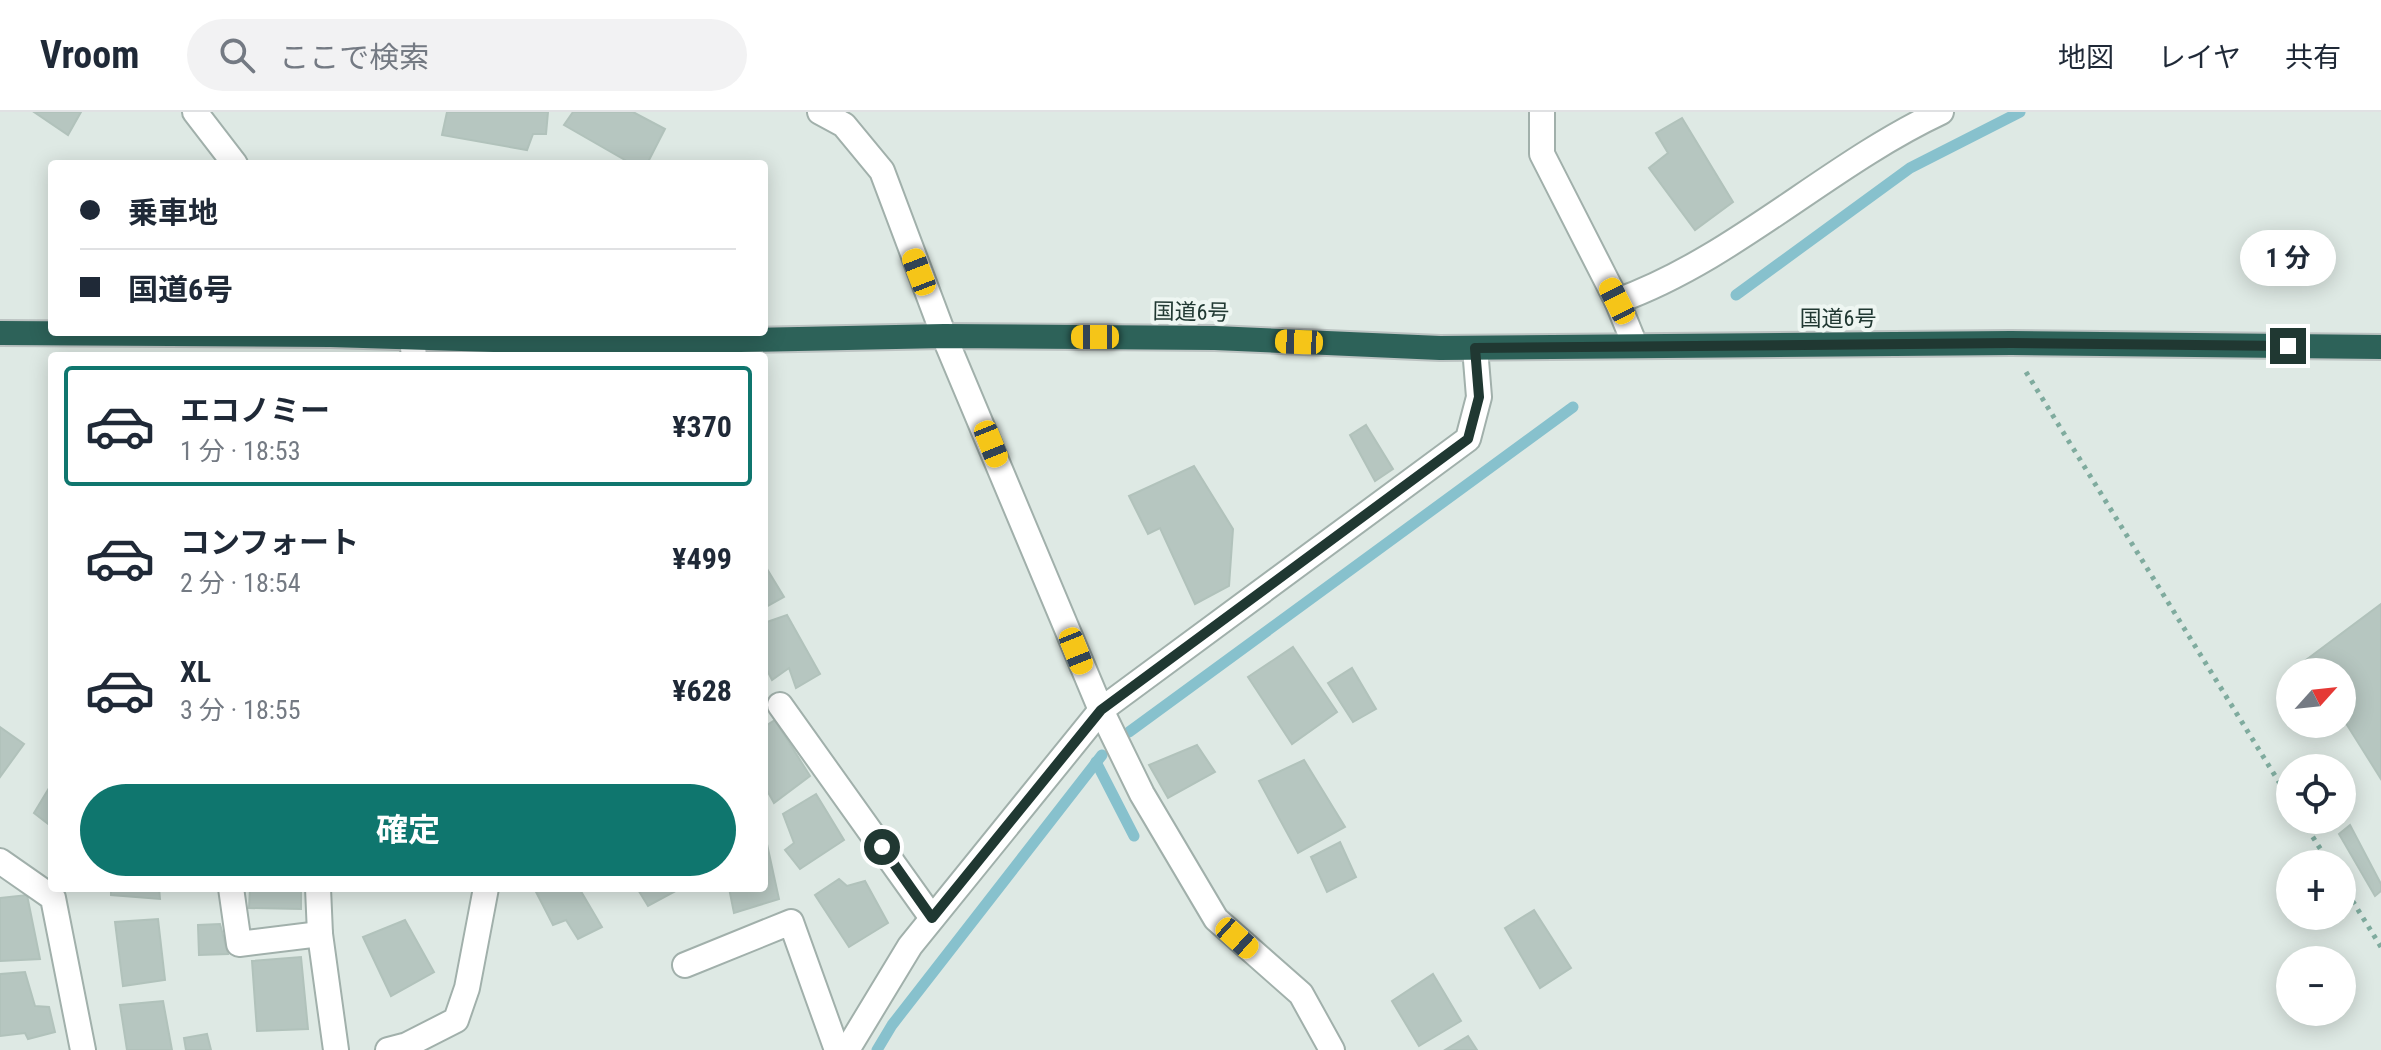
<!DOCTYPE html>
<html lang="ja">
<meta charset="utf-8">
<style>
body{margin:0;font-family:"Roboto Condensed","Noto Sans JP",sans-serif;background:#f2f2f3;color:#1f2937;height:100vh;display:flex;flex-direction:column;font-size:30px;white-space:nowrap}
*{box-sizing:border-box;margin:0}
p{font-size:26px;color:#747a83}
.icon{flex:none;width:44px;height:44px;fill:none;stroke:currentColor;stroke-width:2;stroke-linecap:round;stroke-linejoin:round}
.map{position:relative;flex:1;overflow:hidden}
.sheet{position:absolute;left:48px;top:240px;width:720px;height:540px;display:flex;flex-direction:column;background:#fff;border-radius:8px;box-shadow:0 4px 20px #0003}
.sheet>*{flex:none}
.guide{position:absolute;left:48px;top:48px;width:720px;height:176px;border-radius:8px;box-shadow:0 4px 20px #0003;display:grid;align-content:center;height:176px;padding:0 32px;background:#fff}
.needle{width:52px;rotate:63deg}
.tools{position:absolute;left:2276px;top:546px;display:grid;gap:16px}
.tools a{display:grid;place-items:center;width:80px;height:80px;border-radius:50%;background:#fff;box-shadow:0 4px 20px #0003;font-size:40px}
.end{position:absolute;width:36px;height:36px;margin:-18px;border:10px solid #203832;background:#fff;box-shadow:0 0 0 4px #fff}
.from{border-radius:50%}
.bubble{position:absolute;height:56px;border-radius:28px;background:#fff;box-shadow:0 4px 20px #0003;font-size:26px;font-weight:700;line-height:56px;text-align:center}
.car{position:absolute;width:24px;height:48px;margin:-24px -12px;border-radius:10px;box-shadow:0 0 6px 2px #0007;background:linear-gradient(#f5c518 24%,#345 0 40%,#f5c518 0 76%,#345 0 86%,#f5c518 0)}
.guide b{display:flex;align-items:center;gap:28px;height:76px;font-size:30px}
.guide b+b{border-top:2px solid #e0e1e3}
.guide i{width:20px;height:20px;background:#1f2937}
ul{padding:14px 0 0;list-style:none}
li{display:flex;align-items:center;gap:24px;height:120px;margin:0 16px 12px;padding:0 16px;border:4px solid transparent;border-radius:8px}
li div{flex:1}
li b{display:block;font-size:30px}
li em{font-style:normal;font-weight:700}
li.current{border-color:#0f766e}
li>.icon{width:72px;height:72px;stroke-width:1.5}
.cta{display:flex;gap:16px;margin-top:auto;padding:16px 32px}
.cta a{flex:1;height:92px;border-radius:48px;background:#0f766e;color:#fff;font-size:32px;font-weight:700;line-height:92px;text-align:center}
header{display:flex;align-items:center;gap:48px;box-sizing:border-box;height:112px;padding:0 40px;background:#fff;border-bottom:2px solid #e0e1e3}
header strong{font-size:38px}
nav{display:flex;gap:44px;margin-inline-start:auto;font-size:28px}
.search{width:560px;height:72px;background:#f2f2f3;display:flex;align-items:center;gap:20px;box-sizing:border-box;padding:0 28px;border-radius:44px;color:#747a83;font-size:30px}
.map>svg:first-child{display:block}
</style>
<header>
<strong>Vroom</strong>
<div class="search"><svg class="icon" aria-label="search" viewBox="0 0 24 24"><circle cx="10" cy="10" r="6"/><path d="M15 15l6 6"/></svg>ここで検索</div>
<nav><a>地図</a><a>レイヤ</a><a>共有</a></nav>
</header>
<div class="map">
<svg width="2381" height="938" viewBox="0 0 2381 938">
<rect width="100%" height="100%" fill="#dee9e4"/>
<g fill="none" stroke-linecap="round" stroke-linejoin="round">
<!-- stream -->
<g stroke="#87c1cd" stroke-width="11">
<polyline points="1736,183 1910,56 2020,0"/>
<polyline points="1129,620 1573,295"/>
<polyline points="1096,650 1134,724"/>
<polyline points="877,938 892,913 1102,643"/>
</g>
</g>
<!-- building -->
<g fill="#b6c6c0" stroke="#b1c2bb" stroke-width="2">
<polygon points="34,0 81,0 68,23"/>
<polygon points="447,0 548,0 546,22 533,22 527,38 442,23"/>
<polygon points="573,0 633,0 665,17 647,52 632,52 564,13"/>
<polygon points="1682,6 1733,90 1695,118 1649,56 1668,41 1656,21"/>
<polygon points="1366,313 1393,357 1375,369 1350,323"/>
<polygon points="1194,354 1233,417 1229,474 1195,492 1160,416 1148,422 1129,384"/>
<polygon points="764,452 784,485 764,496"/>
<polygon points="2381,492 2381,667 2342,605 2342,560 2314,560 2306,548"/>
<polygon points="787,503 820,562 796,576 789,556 772,568 764,552 764,511"/>
<polygon points="1293,535 1337,600 1292,632 1248,565"/>
<polygon points="1352,556 1376,597 1353,610 1328,571"/>
<polygon points="775,608 810,664 774,691 764,673 764,615"/>
<polygon points="0,615 24,632 0,665"/>
<polygon points="1197,633 1215,660 1168,686 1149,653"/>
<polygon points="1304,648 1345,715 1298,741 1259,669"/>
<polygon points="52,671 52,715 34,701"/>
<polygon points="816,682 844,728 800,757 785,738 794,731 783,702"/>
<polygon points="2350,713 2381,772 2381,779 2375,784 2339,722"/>
<polygon points="765,723 779,787 734,801 729,776 764,776"/>
<polygon points="1340,730 1356,765 1327,780 1311,745"/>
<polygon points="839,767 847,774 865,769 888,811 849,835 815,783"/>
<polygon points="111,776 159,776 160,787 111,783"/>
<polygon points="250,776 301,776 301,797 249,796"/>
<polygon points="534,776 579,776 602,815 578,827 566,808 553,813"/>
<polygon points="637,776 681,776 648,794"/>
<polygon points="27,783 40,847 0,849 0,786"/>
<polygon points="1534,798 1571,856 1540,876 1505,816"/>
<polygon points="158,807 165,868 123,874 115,810"/>
<polygon points="405,808 434,860 391,884 363,825"/>
<polygon points="220,812 228,842 199,843 198,813"/>
<polygon points="301,845 308,917 257,919 252,849"/>
<polygon points="25,860 35,894 49,895 55,920 28,927 25,921 0,924 0,862"/>
<polygon points="1433,862 1461,909 1419,934 1392,889"/>
<polygon points="163,889 172,938 127,938 120,893"/>
<polygon points="207,922 211,938 186,938 184,926"/>
<polygon points="1468,924 1477,938 1445,938"/>
</g>
<g fill="none" stroke-linecap="round" stroke-linejoin="round">
<!-- minor casing -->
<g stroke="#a1b0ab" stroke-width="28">
<g id="minor">
<polyline points="195,0 235,52"/>
<polyline points="820,0 844,13 882,59 944,224 1101,598 1142,682 1216,807 1301,882 1332,938"/>
<polyline points="1542,0 1542,42 1617,189 1635,233"/>
<path d="M1617,189C1734,147 1828,53 1941,0"/>
<polyline points="412,228 414,244"/>
<polyline points="780,593 932,806"/>
<polyline points="0,749 53,786 83,938"/>
<polyline points="231,776 239,832 320,822"/>
<polyline points="318,776 320,822 336,938"/>
<polyline points="685,853 791,810 837,938"/>
<polyline points="388,938 407,933 456,908 467,876 486,776"/>
<polyline points="847,938 910,834 1101,598 1468,327 1479,285 1475,236"/>
</g>
</g>
<!-- highway casing -->
<g stroke="#bcc3c2" stroke-width="28">
<polyline id="highway" points="0,221 331,223 595,231 944,224 1215,226 1440,236 2011,231 2381,235"/>
</g>
<!-- path -->
<g stroke="#7fab9e" stroke-width="5" stroke-dasharray="4 6" stroke-linecap="butt">
<polyline points="2026,260 2290,688"/>
<polyline points="2302,708 2330,752"/>
<polyline points="2342,772 2381,835"/>
</g>
<!-- minor -->
<use href="#minor" stroke="#fff" stroke-width="24"/>
<!-- highway -->
<use href="#highway" stroke="#2d6259" stroke-width="24"/>
</g>
<g fill="none" stroke-linecap="round" stroke-linejoin="round">
<!-- route -->
<polyline stroke="#203832" stroke-width="10" points="882,735 932,806 1101,598 1468,327 1479,285 1475,236 2011,231 2288,234"/>
</g>
<g text-anchor="middle" dominant-baseline="central" stroke-width="8" stroke-linejoin="round" paint-order="stroke">
<!-- street labels -->
<g font-size="22" fill="#203832" stroke="#eef6f2">
<text transform="translate(1191 200) rotate(1)">国道6号</text>
<text x="1838" y="206">国道6号</text>
</g>
</g>
</svg>
<div class="tools">
<a><svg class="needle" viewBox="-14 -14 28 28"><path d="M0-13l5 13h-10z" fill="#e53935"/><path d="M0 13l5-13h-10z" fill="#747a83"/></svg></a>
<a><svg class="icon" aria-label="locate" viewBox="0 0 24 24"><circle cx="12" cy="12" r="6"/><path d="M12 2v4M12 18v4M2 12h4M18 12h4"/></svg></a>
<a>+</a>
<a>−</a>
</div>
<i class="end from" style="left:882px;top:735px"></i>
<i class="end" style="left:2288px;top:234px"></i>
<div class="bubble" style="left:2240px;top:118px;width:96px">1 分</div>
<i class="car" style="left:919px;top:160px;rotate:339deg"></i>
<i class="car" style="left:1617px;top:189px;rotate:333deg"></i>
<i class="car" style="left:1095px;top:225px;rotate:270deg"></i>
<i class="car" style="left:1299px;top:230px;rotate:272deg"></i>
<i class="car" style="left:991px;top:332px;rotate:158deg"></i>
<i class="car" style="left:1076px;top:539px;rotate:158deg"></i>
<i class="car" style="left:1237px;top:826px;rotate:132deg"></i>
<div class="guide">
<b><i class="from"></i>乗車地</b>
<b><i></i>国道6号</b>
</div>
<section class="sheet">
<ul>
<li class="current"><svg class="icon" aria-label="car" viewBox="0 0 24 24"><path d="M5 17H2v-5l4-1 3-4h7l3 4 3 1v5h-3M9 17h6M6 11h13"/><circle cx="7" cy="17" r="2"/><circle cx="17" cy="17" r="2"/></svg><div><b>エコノミー</b><p>1 分 · 18:53</p></div><em>¥370</em></li>
<li><svg class="icon" aria-label="car" viewBox="0 0 24 24"><path d="M5 17H2v-5l4-1 3-4h7l3 4 3 1v5h-3M9 17h6M6 11h13"/><circle cx="7" cy="17" r="2"/><circle cx="17" cy="17" r="2"/></svg><div><b>コンフォート</b><p>2 分 · 18:54</p></div><em>¥499</em></li>
<li><svg class="icon" aria-label="car" viewBox="0 0 24 24"><path d="M5 17H2v-5l4-1 3-4h7l3 4 3 1v5h-3M9 17h6M6 11h13"/><circle cx="7" cy="17" r="2"/><circle cx="17" cy="17" r="2"/></svg><div><b>XL</b><p>3 分 · 18:55</p></div><em>¥628</em></li>
</ul>
<div class="cta"><a>確定</a></div>
</section>
</div>
